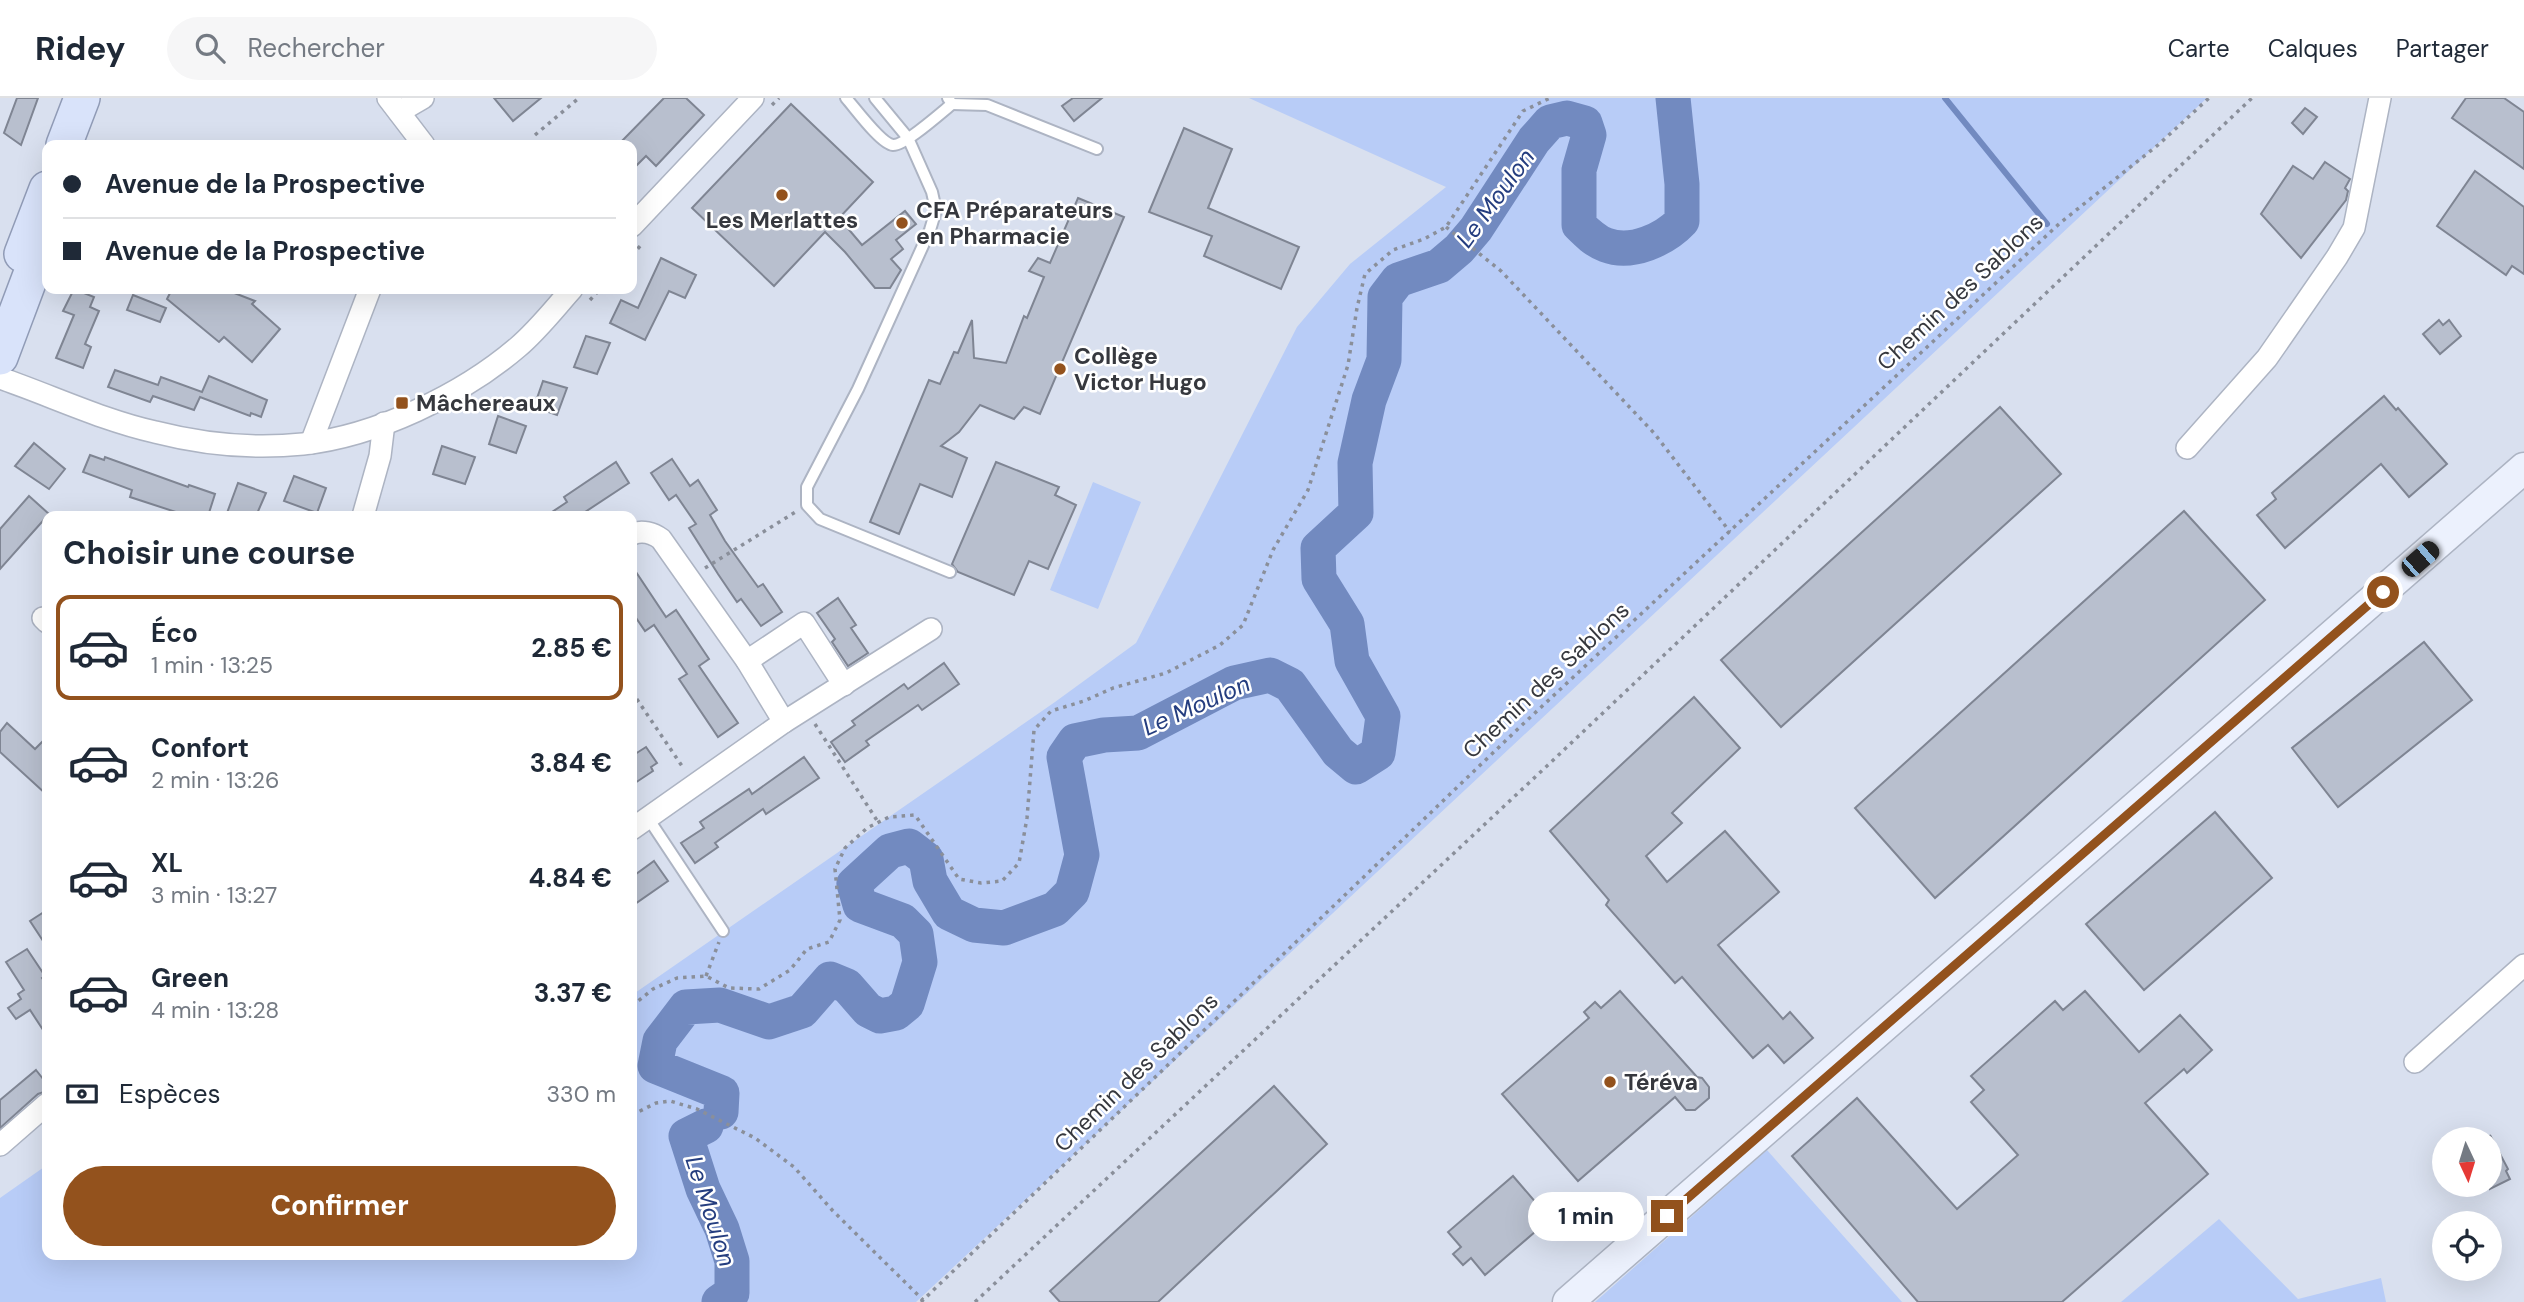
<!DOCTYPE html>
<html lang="fr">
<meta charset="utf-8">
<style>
body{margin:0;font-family:"DM Sans",sans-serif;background:#f6f6f7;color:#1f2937;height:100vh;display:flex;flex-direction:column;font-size:26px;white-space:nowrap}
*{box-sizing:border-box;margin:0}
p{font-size:23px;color:#747a83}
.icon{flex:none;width:38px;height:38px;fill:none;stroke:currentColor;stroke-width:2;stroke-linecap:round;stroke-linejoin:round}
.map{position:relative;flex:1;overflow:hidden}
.drawer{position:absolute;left:42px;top:413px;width:595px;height:749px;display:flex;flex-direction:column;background:#fff;border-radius:14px;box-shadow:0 7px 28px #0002}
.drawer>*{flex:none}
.banner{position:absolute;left:42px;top:42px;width:595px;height:154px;border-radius:14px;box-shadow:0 7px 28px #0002;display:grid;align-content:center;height:154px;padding:0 21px;background:#fff}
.needle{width:46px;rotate:176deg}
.fabs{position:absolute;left:2432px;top:1029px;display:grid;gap:14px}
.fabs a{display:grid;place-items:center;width:70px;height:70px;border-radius:50%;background:#fff;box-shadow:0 7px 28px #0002;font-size:35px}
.end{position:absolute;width:32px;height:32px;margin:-16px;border:9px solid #93521d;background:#fff;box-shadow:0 0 0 4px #fff}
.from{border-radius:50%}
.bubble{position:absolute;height:49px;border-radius:24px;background:#fff;box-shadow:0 7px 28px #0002;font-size:23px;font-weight:700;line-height:49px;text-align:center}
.car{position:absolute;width:21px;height:42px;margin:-21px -10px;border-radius:9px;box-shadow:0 0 5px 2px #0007;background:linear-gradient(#222 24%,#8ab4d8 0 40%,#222 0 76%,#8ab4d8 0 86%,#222 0)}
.banner b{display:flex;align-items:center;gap:24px;height:66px;font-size:26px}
.banner b+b{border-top:2px solid #e0e1e3}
.banner i{width:18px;height:18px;background:#1f2937}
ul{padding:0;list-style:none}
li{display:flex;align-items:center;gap:21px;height:105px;margin:0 14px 10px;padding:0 7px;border:4px solid transparent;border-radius:14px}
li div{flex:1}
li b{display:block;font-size:26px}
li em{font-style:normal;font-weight:700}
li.active{border-color:#93521d}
li>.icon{width:63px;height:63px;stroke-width:1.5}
h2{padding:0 21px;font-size:32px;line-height:84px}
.pay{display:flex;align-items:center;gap:18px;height:77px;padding:0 21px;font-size:26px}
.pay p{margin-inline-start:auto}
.cta{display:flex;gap:14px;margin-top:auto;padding:14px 21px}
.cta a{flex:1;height:80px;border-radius:42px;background:#93521d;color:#fff;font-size:28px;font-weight:700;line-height:80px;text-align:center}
header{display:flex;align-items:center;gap:42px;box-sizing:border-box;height:98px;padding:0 35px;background:#fff;border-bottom:2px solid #e0e1e3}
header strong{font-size:33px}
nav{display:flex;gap:38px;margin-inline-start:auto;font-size:24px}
.search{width:490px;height:63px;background:#f6f6f7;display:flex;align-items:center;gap:18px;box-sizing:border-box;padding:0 24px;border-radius:38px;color:#747a83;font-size:26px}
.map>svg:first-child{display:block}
</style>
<header>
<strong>Ridey</strong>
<div class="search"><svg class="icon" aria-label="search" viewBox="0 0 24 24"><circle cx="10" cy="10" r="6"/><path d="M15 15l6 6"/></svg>Rechercher</div>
<nav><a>Carte</a><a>Calques</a><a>Partager</a></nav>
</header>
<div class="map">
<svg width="2524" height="1204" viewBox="0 0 2524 1204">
<rect width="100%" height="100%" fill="#d9e0ef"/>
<!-- green -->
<g fill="#b8ccf7">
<polygon points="1249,0 2207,0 916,1204 0,1204 0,1100 47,1067 47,1157 632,1157 632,897 1055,604 1136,545 1297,229 1350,166 1446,89"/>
<polygon points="1093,384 1141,404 1098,511 1050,492"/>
<polygon points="1767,1052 1902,1204 1595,1204"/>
<polygon points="2219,1121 2298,1201 2381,1180 2386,1204 2121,1204"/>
</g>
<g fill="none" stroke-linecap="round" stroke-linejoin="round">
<!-- stream -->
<polyline stroke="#728ac0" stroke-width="6" points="1945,0 2047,126"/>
<!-- river -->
<g stroke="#728ac0" stroke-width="35">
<path d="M721,1014L722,995L655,968L660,943L686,909L720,907L769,924L802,913L830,881L847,888L868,912L880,918L896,915L907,906L920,864L916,836L903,823L860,807L854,786L890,753L909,748L926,761L930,783L949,815L974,827L1004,830L1055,811L1072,794L1082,757L1064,659L1075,643L1104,637L1138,635L1234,585L1270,577L1290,587L1338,654L1356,669L1378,655L1383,618L1352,563L1347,526L1319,481L1318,450L1356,415L1355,365L1369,302L1384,262L1385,199L1398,182L1439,168L1459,151L1476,131L1534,42L1550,24L1567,20L1585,25L1589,37L1579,72V127C1587,135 1595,143 1606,147C1632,157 1665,141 1682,123V86L1673,0"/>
<polyline points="706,1028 686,1038 703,1091 722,1131 732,1163 732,1195 719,1204"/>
</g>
</g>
<!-- building -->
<g fill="#b8bfce" stroke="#7f8593" stroke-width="2">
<polygon points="17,0 38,0 21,47 4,35"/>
<polygon points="494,0 541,0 513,23"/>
<polygon points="664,0 686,0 704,17 656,68 646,58 632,72 632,47 618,47"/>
<polygon points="1073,0 1102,0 1074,23 1062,8"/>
<polygon points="2466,0 2504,0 2524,14 2524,71 2452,20"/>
<polygon points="791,6 873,84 839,120 862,147 905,113 916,126 896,142 903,151 891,161 901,172 890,190 875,190 845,154 825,134 774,188 692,110"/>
<polygon points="2305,10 2317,19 2303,36 2292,25"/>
<polygon points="1184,30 1232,51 1208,110 1299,149 1281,191 1204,158 1212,138 1149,114"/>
<polygon points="2325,64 2350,81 2345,90 2348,93 2346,102 2301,160 2261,116 2293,68 2313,81"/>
<polygon points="2475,73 2524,109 2524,176 2512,168 2506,177 2437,128"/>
<polygon points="1078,100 1124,119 1040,316 1024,309 1014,321 980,307 959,334 941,348 967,360 952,399 920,386 899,436 870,424 929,282 940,286 954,254 958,255 972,222 974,260 1006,265 1024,218 1027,220 1044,179 1029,173 1038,160 1050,165"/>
<polygon points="661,160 696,177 685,200 669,193 645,242 610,225 621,202 638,210"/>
<polygon points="74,191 94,199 90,209 99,213 85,246 91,249 83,270 56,260 74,217 63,213"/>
<polygon points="172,191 224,191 255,203 252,206 280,231 252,264 224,239 219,244 167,201"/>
<polygon points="133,197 166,210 160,224 127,212"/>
<polygon points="2439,222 2443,227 2449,222 2461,238 2440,256 2423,236"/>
<polygon points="586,238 610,245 597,276 574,269"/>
<polygon points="115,272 158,287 161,279 202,294 209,278 267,302 261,319 251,315 250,318 200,299 194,312 153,298 150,304 108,289"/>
<polygon points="543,283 567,290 557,317 534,309"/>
<polygon points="2384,298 2396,312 2398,310 2447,366 2409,399 2381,366 2285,450 2257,417 2276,401 2272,395"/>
<polygon points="2000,309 2061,376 1781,629 1721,562"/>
<polygon points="498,318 526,328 516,355 489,346"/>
<polygon points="34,345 65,371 49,391 15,368"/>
<polygon points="442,348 475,359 465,386 433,376"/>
<polygon points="90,357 104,362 105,359 188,389 189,387 215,396 208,418 188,418 130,399 132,392 83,374"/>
<polygon points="672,361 690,388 698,382 717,412 710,417 725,443 758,489 763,486 782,514 761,528 741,501 737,504 718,476 689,430 696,426 676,397 669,402 651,375"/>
<polygon points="616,364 629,385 579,418 546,418 567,404 564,399"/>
<polygon points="996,364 1059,389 1055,397 1076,407 1048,471 1029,463 1014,497 958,474 952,466"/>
<polygon points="294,378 326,390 317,415 284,403"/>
<polygon points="238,385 266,395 256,418 235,418 227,415"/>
<polygon points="29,398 49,416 0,471 0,431"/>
<polygon points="2184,413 2265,502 1935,800 1855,710"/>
<polygon points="632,468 666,519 676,512 709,561 699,568 738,625 718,639 679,581 687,576 654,527 645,533 632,514"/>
<polygon points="838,500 856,527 851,530 868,555 848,568 832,544 835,541 817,515"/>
<polygon points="2424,544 2472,602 2338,709 2292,650"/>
<polygon points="944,565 959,586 922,612 918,607 866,643 869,647 845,664 831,644 855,627 852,623 904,586 908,591"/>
<polygon points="1694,599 1740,650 1672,715 1682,725 1646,758 1667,784 1725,733 1779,794 1718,847 1783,921 1790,914 1813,940 1784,965 1768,947 1753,960 1682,879 1675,885 1606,807 1609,802 1550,733"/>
<polygon points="7,625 35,651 47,639 47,697 0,654 0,634"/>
<polygon points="646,649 657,665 651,669 653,673 632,687 632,658"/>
<polygon points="804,659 819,680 766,716 763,711 715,745 718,749 695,765 681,745 704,730 700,724 749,691 752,696"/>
<polygon points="2215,714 2272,780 2144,892 2086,826"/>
<polygon points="654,763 668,783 632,808 632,779"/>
<polygon points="47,812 47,849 30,823"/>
<polygon points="27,851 45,878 42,880 47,887 47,938 30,912 16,921 8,910 21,901 18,896 24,892 6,864"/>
<polygon points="1620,893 1697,979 1702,980 1709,989 1709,1000 1695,1012 1686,1012 1675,999 1578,1083 1502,996 1589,920 1584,914 1595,904 1601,910"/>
<polygon points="2085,893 2139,954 2180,917 2212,952 2187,975 2184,971 2145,1005 2208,1076 2062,1204 1918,1204 1792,1058 1857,1000 1957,1111 2018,1057 1971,1004 1984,992 1971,978 2055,903 2063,912"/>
<polygon points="36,972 47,986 47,993 38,996 0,1030 0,1002"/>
<polygon points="1274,988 1327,1046 1158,1204 1060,1204 1050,1193"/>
<polygon points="2490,1037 2508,1071 2506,1073 2510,1081 2490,1091"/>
<polygon points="1513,1078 1550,1121 1485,1177 1471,1160 1463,1167 1453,1156 1461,1149 1448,1134"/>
</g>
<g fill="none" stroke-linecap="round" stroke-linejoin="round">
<!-- lane casing -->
<g stroke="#adb4c3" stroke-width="14">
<g id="lane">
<path d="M846,0C855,10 881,46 893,47C904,48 942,14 952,6L948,0"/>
<polyline points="875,0 908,40 932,94 936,112 930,132 858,291 807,389 807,407 820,421 950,474"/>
<polyline points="952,6 987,7 1097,51"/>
<polyline points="648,720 723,833"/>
</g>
</g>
<!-- street casing -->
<g stroke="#adb4c3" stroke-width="24">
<g id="street">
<polyline points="388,0 424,47"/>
<polyline points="399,14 423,0"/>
<polyline points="632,128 753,0"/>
<path d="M0,280C52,298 102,322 155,334C202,346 255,351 303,346C376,338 462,297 518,249C538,232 555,210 572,191"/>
<polyline points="311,345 370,191"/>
<polyline points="2187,350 2267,260 2337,159 2354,130 2380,0"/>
<polyline points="363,418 380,358 384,325"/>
<path d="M632,436C642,432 653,435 661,441L747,563L784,624"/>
<polyline points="43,520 47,524"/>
<polyline points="747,563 804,525 844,587"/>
<polyline points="632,731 784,624 931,531"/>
<polyline points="2415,964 2524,867"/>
<polyline points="0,1047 47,1006"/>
</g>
</g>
<!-- secondary casing -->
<g stroke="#adb4c3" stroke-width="33">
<polyline id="secondary" points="1568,1204 2524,370"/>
</g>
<!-- primary casing -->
<g stroke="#909bb6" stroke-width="38">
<g id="primary">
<polyline points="64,47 82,0"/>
<polyline points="22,156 47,91"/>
<polyline points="0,259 47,134"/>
</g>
</g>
<!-- path -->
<g stroke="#8a8f9a" stroke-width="3.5" stroke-dasharray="3.5 5" stroke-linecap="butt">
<polyline points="772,7 779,0"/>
<polyline points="535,37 579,0"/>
<polyline points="1446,129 1501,173 1654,335 1730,434"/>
<polyline points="632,157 642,146"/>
<polyline points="590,202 600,191"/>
<polyline points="705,470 797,413"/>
<polyline points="632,594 684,671"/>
<polyline points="815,626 878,724"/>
<polyline points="706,878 719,844"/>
<polyline points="632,908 653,891 677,880 706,878 729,890 759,891 790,872 807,851 829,844 840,822 835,771 845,750 867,730 889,719 915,717 959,781 981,785 1002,783 1019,765 1027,720 1034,632 1051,613 1084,603 1113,590 1166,575 1220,547 1243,527 1273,452 1308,392 1348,267 1357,210 1365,176 1393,152 1424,141 1446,129 1523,13 1550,0"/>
<polyline points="632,1017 656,1005 670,1003 697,1011 755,1040 794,1069 833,1113 923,1202"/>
<polyline points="921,1204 1522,627 2060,125 2158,47 2209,0"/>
<polyline points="975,1204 1548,667 2252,0"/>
</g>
<!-- lane -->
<use href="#lane" stroke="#fff" stroke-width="10"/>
<!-- street -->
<use href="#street" stroke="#fff" stroke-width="21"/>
<!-- secondary -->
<use href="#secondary" stroke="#ecf1fd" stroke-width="30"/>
<!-- primary -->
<use href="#primary" stroke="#d9e3fa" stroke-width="35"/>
</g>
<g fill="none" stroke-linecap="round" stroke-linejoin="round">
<!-- route -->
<polyline stroke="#93521d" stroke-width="9" points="1667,1118 2383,494"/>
</g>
<!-- markers -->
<g fill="#93521d" stroke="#fff" stroke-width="2.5">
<circle cx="782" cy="97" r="7"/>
<circle cx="902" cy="125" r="7"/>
<circle cx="1060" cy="271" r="7"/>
<rect x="395" y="298" width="14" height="14" rx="3.5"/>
<circle cx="1610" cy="984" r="7"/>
</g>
<g text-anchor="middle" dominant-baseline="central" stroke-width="5" stroke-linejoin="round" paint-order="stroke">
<!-- poi labels -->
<g font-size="23" font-weight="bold" fill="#36383e" stroke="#fff" text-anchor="start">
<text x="916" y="112">CFA Préparateurs<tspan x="916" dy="26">en Pharmacie</tspan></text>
<text x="782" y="122" text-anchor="middle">Les Merlattes</text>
<text x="1074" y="258">Collège<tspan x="1074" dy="26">Victor Hugo</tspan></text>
<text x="416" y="305">Mâchereaux</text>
<text x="1624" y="984">Téréva</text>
</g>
<!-- street labels -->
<g font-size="23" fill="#36383e" stroke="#fff">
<text transform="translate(1960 194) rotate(-43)">Chemin des Sablons</text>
<text transform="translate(1546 582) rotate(-43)">Chemin des Sablons</text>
<text transform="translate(1136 974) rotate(-44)">Chemin des Sablons</text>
</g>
<!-- water labels -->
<g font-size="24" font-style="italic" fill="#243d7f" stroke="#fff">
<text transform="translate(1495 100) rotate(-54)">Le Moulon</text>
<text transform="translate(1196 607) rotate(-24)">Le Moulon</text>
<text transform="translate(711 1113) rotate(72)">Le Moulon</text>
</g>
</g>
</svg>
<div class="fabs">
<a><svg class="needle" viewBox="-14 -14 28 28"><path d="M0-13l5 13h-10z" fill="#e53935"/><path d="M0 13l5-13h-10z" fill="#747a83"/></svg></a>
<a><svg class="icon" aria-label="locate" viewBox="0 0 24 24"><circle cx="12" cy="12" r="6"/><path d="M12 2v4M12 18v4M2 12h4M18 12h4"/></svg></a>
</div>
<i class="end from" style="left:2383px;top:494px"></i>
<i class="end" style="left:1667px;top:1118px"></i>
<div class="bubble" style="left:1528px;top:1094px;width:116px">1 min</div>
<i class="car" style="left:2420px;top:461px;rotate:49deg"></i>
<div class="banner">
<b><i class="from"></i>Avenue de la Prospective</b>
<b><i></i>Avenue de la Prospective</b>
</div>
<section class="drawer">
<h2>Choisir une course</h2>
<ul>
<li class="active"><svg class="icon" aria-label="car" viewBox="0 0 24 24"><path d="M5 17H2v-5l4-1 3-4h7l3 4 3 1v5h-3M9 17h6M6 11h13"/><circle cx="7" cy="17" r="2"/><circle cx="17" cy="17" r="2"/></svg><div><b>Éco</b><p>1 min · 13:25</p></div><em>2.85 €</em></li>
<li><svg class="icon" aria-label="car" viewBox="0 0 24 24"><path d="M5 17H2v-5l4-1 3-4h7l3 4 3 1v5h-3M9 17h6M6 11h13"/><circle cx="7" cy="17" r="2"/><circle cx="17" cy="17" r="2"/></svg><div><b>Confort</b><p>2 min · 13:26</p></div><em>3.84 €</em></li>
<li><svg class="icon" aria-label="car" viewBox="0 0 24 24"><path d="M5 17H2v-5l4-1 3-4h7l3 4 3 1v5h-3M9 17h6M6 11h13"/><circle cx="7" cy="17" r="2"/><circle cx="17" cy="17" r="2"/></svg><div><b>XL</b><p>3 min · 13:27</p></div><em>4.84 €</em></li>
<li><svg class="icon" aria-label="car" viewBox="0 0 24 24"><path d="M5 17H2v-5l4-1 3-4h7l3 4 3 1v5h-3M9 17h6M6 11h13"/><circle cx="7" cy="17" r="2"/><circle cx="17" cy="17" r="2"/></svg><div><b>Green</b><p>4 min · 13:28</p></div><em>3.37 €</em></li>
</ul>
<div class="pay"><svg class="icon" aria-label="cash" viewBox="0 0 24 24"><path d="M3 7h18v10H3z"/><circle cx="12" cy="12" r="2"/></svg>Espèces<p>330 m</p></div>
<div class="cta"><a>Confirmer</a></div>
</section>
</div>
